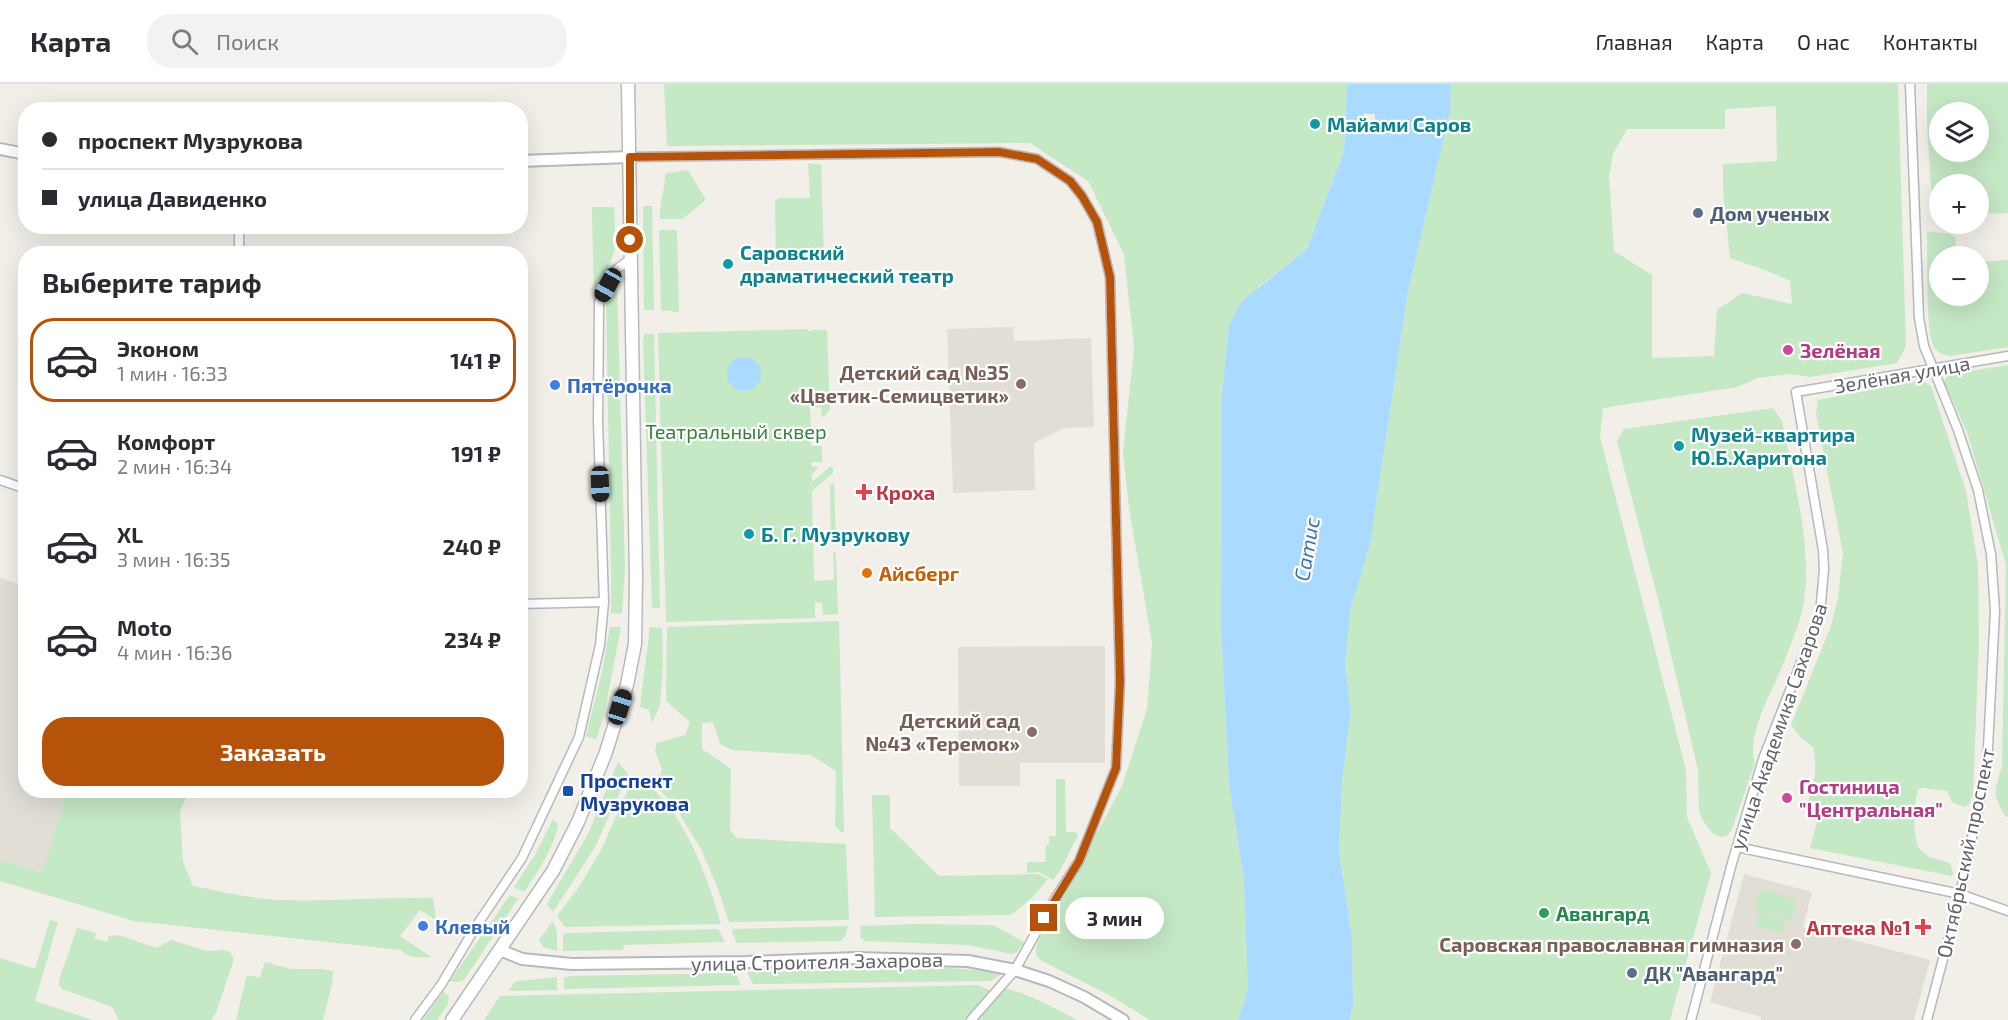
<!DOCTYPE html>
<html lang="ru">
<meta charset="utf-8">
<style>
body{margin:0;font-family:"Exo 2",sans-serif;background:#f2f2f3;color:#2b2b33;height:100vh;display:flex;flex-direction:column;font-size:22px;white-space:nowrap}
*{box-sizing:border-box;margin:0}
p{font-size:20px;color:#7c7c81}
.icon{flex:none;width:33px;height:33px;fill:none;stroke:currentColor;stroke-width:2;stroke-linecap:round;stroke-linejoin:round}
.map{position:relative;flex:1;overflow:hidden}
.details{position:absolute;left:18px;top:162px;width:510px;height:552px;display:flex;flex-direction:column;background:#fff;border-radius:24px;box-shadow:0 6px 24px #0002}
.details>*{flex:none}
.banner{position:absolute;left:18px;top:18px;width:510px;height:132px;border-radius:24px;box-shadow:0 6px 24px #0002;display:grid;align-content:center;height:132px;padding:0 24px;background:#fff}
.tools{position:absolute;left:1929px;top:18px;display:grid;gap:12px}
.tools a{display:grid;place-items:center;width:60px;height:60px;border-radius:50%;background:#fff;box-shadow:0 6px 24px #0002;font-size:30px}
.end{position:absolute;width:27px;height:27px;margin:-14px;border:8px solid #b45309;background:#fff;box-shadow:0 0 0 3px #fff}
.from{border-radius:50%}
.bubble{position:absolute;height:42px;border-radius:21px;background:#fff;box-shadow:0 6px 24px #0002;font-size:20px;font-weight:700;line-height:42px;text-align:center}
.car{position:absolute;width:18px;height:36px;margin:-18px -9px;border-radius:8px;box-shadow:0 0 4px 2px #0007;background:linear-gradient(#222 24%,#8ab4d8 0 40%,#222 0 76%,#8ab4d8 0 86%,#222 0)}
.banner b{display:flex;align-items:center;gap:21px;height:57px;font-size:22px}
.banner b+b{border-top:2px solid #e1e1e2}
.banner i{width:15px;height:15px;background:#2b2b33}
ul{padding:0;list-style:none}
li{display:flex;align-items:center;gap:18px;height:84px;margin:0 12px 9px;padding:0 12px;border:3px solid transparent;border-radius:24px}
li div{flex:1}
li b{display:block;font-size:22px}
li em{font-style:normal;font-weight:700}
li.active{border-color:#b45309}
li>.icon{width:54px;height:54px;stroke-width:1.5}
h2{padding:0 24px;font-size:27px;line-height:72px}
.button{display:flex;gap:12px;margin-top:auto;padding:12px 24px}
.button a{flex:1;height:69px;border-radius:24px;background:#b45309;color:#fff;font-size:24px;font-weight:700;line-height:69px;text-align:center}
header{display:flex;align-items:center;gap:36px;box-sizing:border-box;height:84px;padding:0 30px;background:#fff;border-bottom:2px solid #e1e1e2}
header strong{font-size:28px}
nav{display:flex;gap:33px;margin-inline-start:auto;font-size:21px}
.search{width:420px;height:54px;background:#f2f2f3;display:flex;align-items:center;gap:15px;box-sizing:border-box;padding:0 21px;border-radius:24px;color:#7c7c81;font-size:22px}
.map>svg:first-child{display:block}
</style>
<header>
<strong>Карта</strong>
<div class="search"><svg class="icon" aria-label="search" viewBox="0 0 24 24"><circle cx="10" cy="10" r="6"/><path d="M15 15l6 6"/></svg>Поиск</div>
<nav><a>Главная</a><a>Карта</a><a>О нас</a><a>Контакты</a></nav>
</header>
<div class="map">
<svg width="2008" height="936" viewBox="0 0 2008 936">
<rect width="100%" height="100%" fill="#f1efe8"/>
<!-- education -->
<g fill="#e1ded6">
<polygon points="1013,243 1014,257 1091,254 1094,343 1064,344 1034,359 1035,406 953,409 947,245"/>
<polygon points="0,494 25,502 26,706 67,707 42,789 0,776"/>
<polygon points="1105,562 1105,679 1020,679 1020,702 959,702 958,563"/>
<polygon points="1744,790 1812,808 1803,843 1930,876 1914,936 1761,936 1761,933 1710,918"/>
</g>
<!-- green -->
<g fill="#c5e8c5" fill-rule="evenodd">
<path d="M664,0H1347L1344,67L1307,165L1258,203L1229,242L1222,309L1221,543L1229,699L1244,797L1248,905L1238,936H1150L1109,911L1042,877C1035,872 1035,868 1037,860L1122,702L1147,625L1152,559L1129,424L1123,369L1134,264L1124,170L1088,97L1030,59L667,62Z"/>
<path d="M1451,0H1898L1906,262L1897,279L1810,293L1789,290L1758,294L1737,303L1603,324L1600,353L1686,686L1687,733L1711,789L1670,936H1350L1353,922L1352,853L1339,767L1342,698L1351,625L1345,581L1351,524L1370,461L1408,208L1450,28ZM1776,22L1777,77L1723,80V105L1730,174L1765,186L1790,197L1792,220L1742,209L1717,226L1714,272L1652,274V191L1614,167L1609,92L1613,70L1627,45H1725V25Z"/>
<path d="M1927,0H2008V129L1979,130L1978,100H1940L1939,132H1933L1927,41ZM1978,28V68H1940V28Z"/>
<polygon points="808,79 821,81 824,172 820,176 812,178 810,173 776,173 775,117 779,114 810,114"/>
<path d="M688,86L706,116L682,135H660C659,120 665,106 665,91L667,89Z"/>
<polygon points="643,122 652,122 654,226 644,226"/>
<polygon points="592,123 614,123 616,163 594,217"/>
<polygon points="659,146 677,146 679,228 661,226"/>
<path d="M1927,147L1950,150L1956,154L1954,172H1940V212H1978L1979,178L2008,176V263L1950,272C1944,271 1938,269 1934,263C1925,248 1928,169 1927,147Z"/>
<polygon points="617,200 625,484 622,530 611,529 611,487 606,219"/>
<polygon points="808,245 808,248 812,246 827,246 830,326 822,334 821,323 810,324 811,343 823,343 823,355 811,355 811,362 822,362 822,378 811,378 812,383 819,383 812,390 812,398 830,383 833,383 833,389 812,407 814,497 834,496 833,466 836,470 838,530 823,531 822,519 815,518 815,534 666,538 658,249"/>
<polygon points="645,250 654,250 660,524 652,524 643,256"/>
<path d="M2008,281V733H2006C1991,710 1995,707 2002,682L2006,481L1967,348L1944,298L1947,291Z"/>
<path d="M1922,296L1931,302L1966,407L1978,482L1979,556L1973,710L1970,719L1964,723L1952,718L1947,707L1924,704L1918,705C1913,726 1913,744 1918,764L1929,773L1950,779L1953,789L1952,792L1810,764L1817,738L1806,726C1812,701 1819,689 1813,663L1801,654L1791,641L1831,542L1838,514L1843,469L1816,330L1818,316Z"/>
<path d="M1773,324L1782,337C1793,394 1815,470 1802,527C1798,543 1791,560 1785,575C1775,604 1745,649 1755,679L1732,745L1727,752L1720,753L1712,749L1702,735L1699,727L1698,686L1659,519L1617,357L1624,345Z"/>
<polygon points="834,398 836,461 831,458 830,402"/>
<polygon points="839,537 844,748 841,748 835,742 836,687 811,671 732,666 720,660 713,638 702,639 702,665 731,685 730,746 737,754 846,760 849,836 729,838 718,805 701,765 674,721 647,693 660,691 662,685 655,667 657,659 685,651 690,638 666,617 667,543"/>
<polygon points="610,543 621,543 604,631 596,656 586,652 602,588"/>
<polygon points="650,543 662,544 663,579 660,622 652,639 649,626 640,623"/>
<polygon points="618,678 628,690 595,763 553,828 547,820 589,748"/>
<path d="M635,691C681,719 707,790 721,840L565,843L557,832L581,800L602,764Z"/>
<polygon points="1056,695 1065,695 1066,748 1076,748 1078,751 1061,785 1053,796 1039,788 1027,789 1027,778 1045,778 1046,761 1049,761 1049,752 1056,752"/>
<path d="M67,707H189L180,727L183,778L193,802C221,807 251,815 280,816C331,818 382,813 433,814L436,836L420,826L400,852L431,873C419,873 409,875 401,866L134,837L0,797V776L42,789Z"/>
<polygon points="872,711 890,711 890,744 939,792 1039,790 1048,795 1032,814 1011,831 875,833"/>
<path d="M553,735L558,740C554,765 538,787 524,808L514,803L535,771Z"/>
<polygon points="1760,805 1797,816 1792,836 1754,825"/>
<polygon points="510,811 518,815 464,896 457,898 450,897"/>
<polygon points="1759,828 1786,836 1782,849 1755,841"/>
<polygon points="50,836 58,838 35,917 93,936 0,936 0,874 35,885"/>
<polygon points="553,837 557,848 557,867 543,863 539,856"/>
<polygon points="917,840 993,841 1024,858 1017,868 1011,870 969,861 865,857 860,853 861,842"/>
<polygon points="848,842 845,852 841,857 737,859 732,848 733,845"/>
<polygon points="77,844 96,849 94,854 107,858 109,852 119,851 156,864 171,856 207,867 224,866 230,868 234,875 216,929 211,936 119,936 112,923 62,905 59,901 59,896"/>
<polygon points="718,845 725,858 624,861 623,866 563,867 563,851 566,849"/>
<polygon points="265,878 291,885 321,885 333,887 332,900 323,936 236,936 247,891 260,894"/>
<polygon points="947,884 1005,888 990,897 753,900 747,888"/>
<polygon points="736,889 741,901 564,905 564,894 572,892"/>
<polygon points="557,893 557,906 508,907 515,898 519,897"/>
<path d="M978,901L993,908L999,903C1027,908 1052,923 1077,936H484L500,912Z"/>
<polygon points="443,908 449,912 448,920 437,936 423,936"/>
</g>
<!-- water -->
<g fill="#aadaff">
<polygon points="1347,0 1451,0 1450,28 1408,208 1370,461 1351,524 1345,581 1351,625 1342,698 1339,767 1352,853 1353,922 1350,936 1238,936 1248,905 1244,797 1229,699 1221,543 1222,309 1229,242 1242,217 1307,165 1344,67"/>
<circle cx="744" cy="290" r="17"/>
</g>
<!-- pier -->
<polygon fill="#f1efe8" points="1364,30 1375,30 1375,48 1365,48 1364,42 1346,42 1346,36 1364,36"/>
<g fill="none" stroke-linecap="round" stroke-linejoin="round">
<!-- minor casing -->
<g stroke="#b5b8bc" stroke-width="11">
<g id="minor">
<polyline points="1910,0 1919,234 1924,262 1958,346 1978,406 1991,470 1995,527 1987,683 1960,810 1927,936"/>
<polyline points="630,73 999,68 1037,75 1070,97 1082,112 1097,138 1110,193 1120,598 1116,684 1079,777 1053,818 1015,886 971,936"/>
<polyline points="239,142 239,170"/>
<polyline points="0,396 26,405"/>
<polyline points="520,520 604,518"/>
<polyline points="1737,763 1960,810 2008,827"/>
<polyline points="415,936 441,901 475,844 522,774 579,653 600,561 604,518 598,337 599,218 617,185 630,175"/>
<polyline points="1691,936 1732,779 1763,675 1820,530 1824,485 1823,466 1796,308 2008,272"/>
</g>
</g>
<!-- tertiary casing -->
<g stroke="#b5b8bc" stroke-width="14">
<g id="tertiary">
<polyline points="0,65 26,70"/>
<polyline points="520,77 630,73"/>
<polyline points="500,866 522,875 572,880 747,878 856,874 968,877 1015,886 1049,897 1084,913 1123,936"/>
</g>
</g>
<!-- secondary casing -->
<g stroke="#b6babf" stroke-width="15">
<polyline id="secondary" points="452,936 553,787 578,738 606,668 627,601 635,560 636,493 628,0"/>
</g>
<!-- minor -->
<use href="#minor" stroke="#fff" stroke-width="8"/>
<!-- tertiary -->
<use href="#tertiary" stroke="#fff" stroke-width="10"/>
<!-- secondary -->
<use href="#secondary" stroke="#fff" stroke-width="12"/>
</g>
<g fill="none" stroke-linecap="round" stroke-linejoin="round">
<!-- route -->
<polyline stroke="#b45309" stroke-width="8" points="630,156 630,73 999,68 1037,75 1070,97 1082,112 1097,138 1110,193 1120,598 1116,684 1079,777 1044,834"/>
</g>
<!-- markers -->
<g fill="#0f9aa8" stroke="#fff" stroke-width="2">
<circle cx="1315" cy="40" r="6"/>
<circle cx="728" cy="180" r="6"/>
<circle cx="1679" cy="362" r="6"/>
<circle cx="749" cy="450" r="6"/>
</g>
<g fill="#5c6f8a" stroke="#fff" stroke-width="2">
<circle cx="1698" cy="129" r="6"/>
<circle cx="1632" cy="889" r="6"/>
</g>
<g fill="#d1479c" stroke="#fff" stroke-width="2">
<circle cx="1788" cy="266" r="6"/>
<circle cx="1787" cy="714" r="6"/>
</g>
<g fill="#8d6e63" stroke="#fff" stroke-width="2">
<circle cx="1021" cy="300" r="6"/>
<circle cx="1032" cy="648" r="6"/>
<circle cx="1796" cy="860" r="6"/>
</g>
<g fill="#3f7fe0" stroke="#fff" stroke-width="2">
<circle cx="555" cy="301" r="6"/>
<circle cx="423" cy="842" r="6"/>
</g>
<g fill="#e0444e" stroke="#fff" stroke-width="2">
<path d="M861 399h6v6h6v6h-6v6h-6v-6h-6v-6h6z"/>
<path d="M1920 834h6v6h6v6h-6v6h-6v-6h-6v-6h6z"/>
</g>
<circle fill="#e8710a" stroke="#fff" stroke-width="2" cx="867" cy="489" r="6"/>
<rect fill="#1a4fb4" stroke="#fff" stroke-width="2" x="562" y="701" width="12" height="12" rx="3"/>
<circle fill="#2e9e5b" stroke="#fff" stroke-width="2" cx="1544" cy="829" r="6"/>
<g text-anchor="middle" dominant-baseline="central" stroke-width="4.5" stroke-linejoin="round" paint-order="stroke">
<!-- culture labels -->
<g font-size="20" font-weight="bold" fill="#0d838f" stroke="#fff" text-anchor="start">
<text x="1327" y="40">Майами Саров</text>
<text x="740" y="168">Саровский<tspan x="740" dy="23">драматический театр</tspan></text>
<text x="1691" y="350">Музей-квартира<tspan x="1691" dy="23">Ю.Б.Харитона</tspan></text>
<text x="761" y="450">Б. Г. Музрукову</text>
</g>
<!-- service labels -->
<g font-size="20" font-weight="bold" fill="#4e5e75" stroke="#fff" text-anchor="start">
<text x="1710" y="129">Дом ученых</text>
<text x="1644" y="889">ДК "Авангард"</text>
</g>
<!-- hotel labels -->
<g font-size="20" font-weight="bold" fill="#b23c85" stroke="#fff" text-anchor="start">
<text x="1800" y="266">Зелёная</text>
<text x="1799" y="702">Гостиница<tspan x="1799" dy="23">"Центральная"</tspan></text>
</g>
<!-- education labels -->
<g font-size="20" font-weight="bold" fill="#785e54" stroke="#fff" text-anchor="end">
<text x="1009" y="288">Детский сад №35<tspan x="1009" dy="23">«Цветик-Семицветик»</tspan></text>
<text x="1020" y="636">Детский сад<tspan x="1020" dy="23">№43 «Теремок»</tspan></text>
<text x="1784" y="860">Саровская православная гимназия</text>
</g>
<!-- street labels -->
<g font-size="20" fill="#5f6368" stroke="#fff">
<text transform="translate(1902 290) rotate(-10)">Зелёная улица</text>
<text transform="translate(1778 642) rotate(-71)">улица Академика Сахарова</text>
<text transform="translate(1965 769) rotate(-78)">Октябрьский проспект</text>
<text transform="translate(817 877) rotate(-1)">улица Строителя Захарова</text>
</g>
<!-- shop labels -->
<g font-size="20" font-weight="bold" fill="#366cbe" stroke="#fff" text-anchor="start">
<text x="567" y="301">Пятёрочка</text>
<text x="435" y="842">Клевый</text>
</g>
<!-- park labels -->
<g font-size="20" fill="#348238" stroke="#fff">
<text x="736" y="347">Театральный сквер</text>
</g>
<!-- health labels -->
<g font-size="20" font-weight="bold" fill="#be3a42" stroke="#fff" text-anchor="start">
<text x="876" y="408">Кроха</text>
<text x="1911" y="843" text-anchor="end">Аптека №1</text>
</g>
<!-- food labels -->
<g font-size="20" font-weight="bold" fill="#c56008" stroke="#fff" text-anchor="start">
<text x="879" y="489">Айсберг</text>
</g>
<!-- transit labels -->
<g font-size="20" font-weight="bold" fill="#164399" stroke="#fff" text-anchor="start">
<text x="580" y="696">Проспект<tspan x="580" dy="23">Музрукова</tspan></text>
</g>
<!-- leisure labels -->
<g font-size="20" font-weight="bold" fill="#27864d" stroke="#fff" text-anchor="start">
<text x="1556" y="829">Авангард</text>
</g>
<!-- water labels -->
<g font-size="21" font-style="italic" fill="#4174aa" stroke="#fff">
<text transform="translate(1306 465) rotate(-80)">Сатис</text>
</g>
</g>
</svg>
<div class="tools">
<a><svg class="icon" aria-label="layers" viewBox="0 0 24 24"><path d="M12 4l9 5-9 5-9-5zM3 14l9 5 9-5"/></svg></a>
<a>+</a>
<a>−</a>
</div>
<i class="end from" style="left:630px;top:156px"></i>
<i class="end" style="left:1044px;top:834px"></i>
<div class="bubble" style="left:1065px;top:813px;width:99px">3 мин</div>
<i class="car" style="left:608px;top:201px;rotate:209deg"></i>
<i class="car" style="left:600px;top:400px;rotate:178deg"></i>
<i class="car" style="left:620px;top:623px;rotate:17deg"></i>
<div class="banner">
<b><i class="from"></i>проспект Музрукова</b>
<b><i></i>улица Давиденко</b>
</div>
<section class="details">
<h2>Выберите тариф</h2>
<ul>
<li class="active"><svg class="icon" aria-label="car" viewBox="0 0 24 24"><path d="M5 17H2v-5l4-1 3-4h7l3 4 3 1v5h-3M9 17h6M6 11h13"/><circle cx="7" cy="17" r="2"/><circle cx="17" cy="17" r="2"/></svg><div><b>Эконом</b><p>1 мин · 16:33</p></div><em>141 ₽</em></li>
<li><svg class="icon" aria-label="car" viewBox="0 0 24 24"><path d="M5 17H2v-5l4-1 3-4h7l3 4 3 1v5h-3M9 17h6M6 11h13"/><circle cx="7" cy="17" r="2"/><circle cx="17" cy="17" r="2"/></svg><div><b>Комфорт</b><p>2 мин · 16:34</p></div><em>191 ₽</em></li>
<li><svg class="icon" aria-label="car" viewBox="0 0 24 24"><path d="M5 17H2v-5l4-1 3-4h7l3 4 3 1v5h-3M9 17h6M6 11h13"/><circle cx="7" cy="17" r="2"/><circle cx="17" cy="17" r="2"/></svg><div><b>XL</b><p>3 мин · 16:35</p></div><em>240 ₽</em></li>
<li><svg class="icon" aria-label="car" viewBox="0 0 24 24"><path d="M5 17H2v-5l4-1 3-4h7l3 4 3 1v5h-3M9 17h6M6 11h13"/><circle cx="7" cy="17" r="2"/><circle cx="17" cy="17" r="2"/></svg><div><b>Moto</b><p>4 мин · 16:36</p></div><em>234 ₽</em></li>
</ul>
<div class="button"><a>Заказать</a></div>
</section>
</div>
